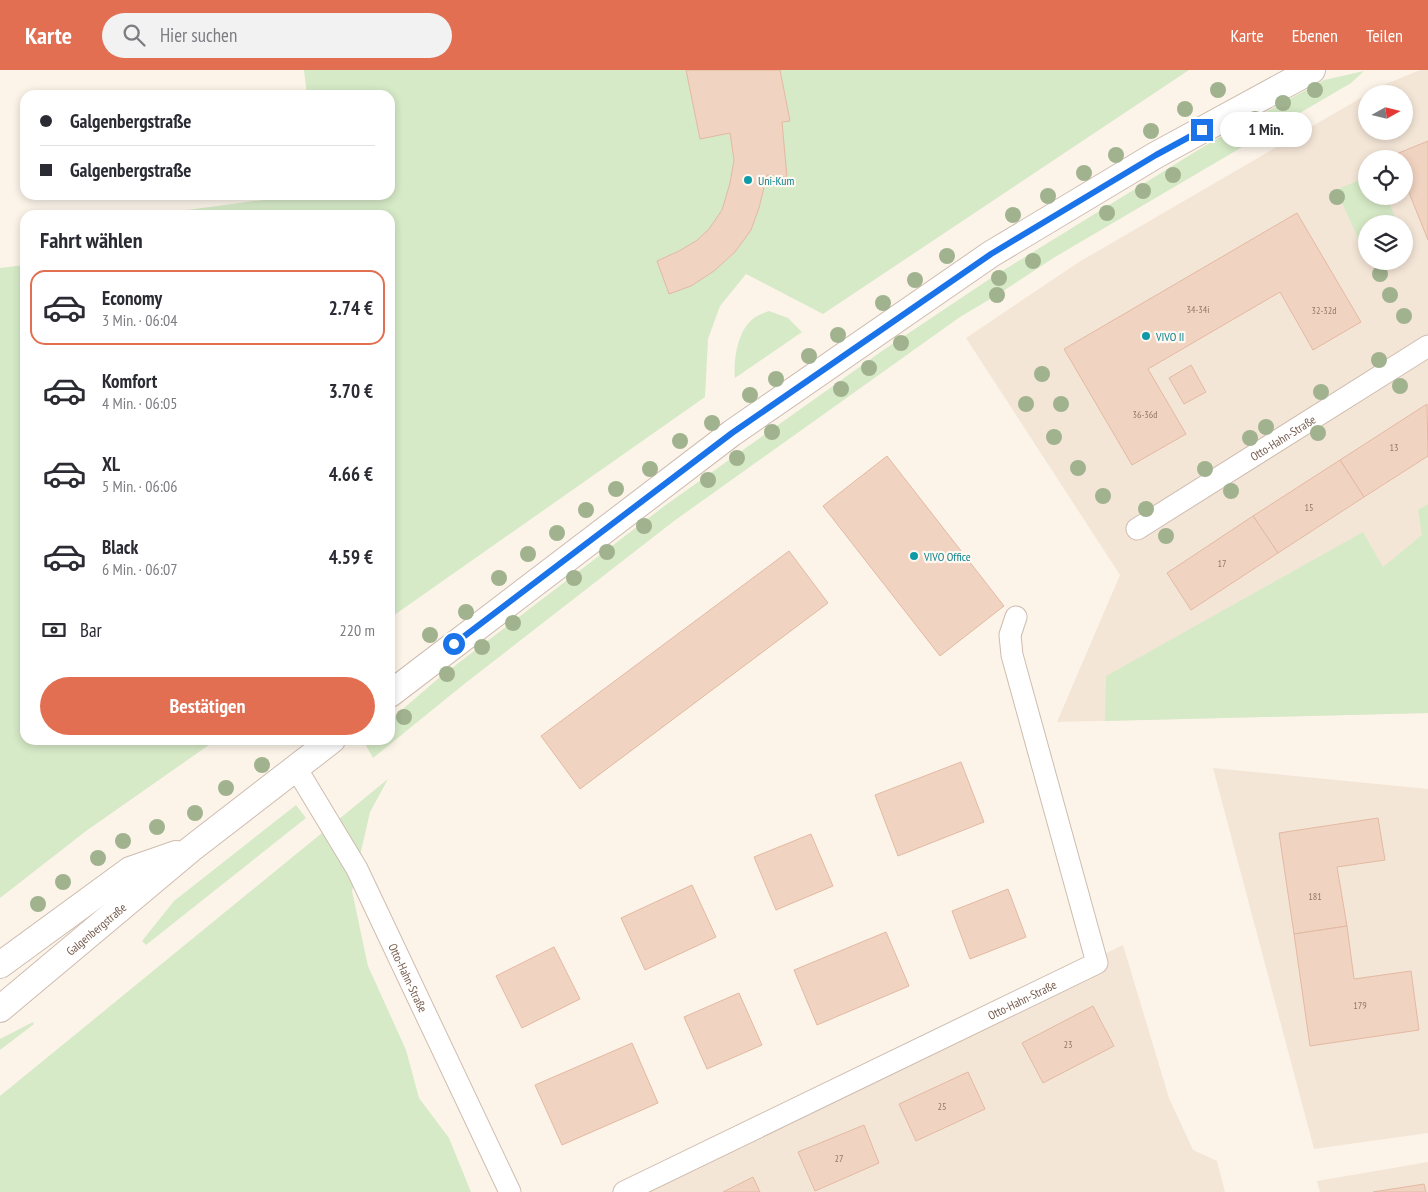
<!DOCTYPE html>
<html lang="de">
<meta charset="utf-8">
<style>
body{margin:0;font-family:"PT Sans Narrow",sans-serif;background:#f2f2f3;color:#2b2b33;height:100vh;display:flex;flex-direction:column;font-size:19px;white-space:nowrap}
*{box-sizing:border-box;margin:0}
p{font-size:16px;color:#7c7c81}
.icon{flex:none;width:28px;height:28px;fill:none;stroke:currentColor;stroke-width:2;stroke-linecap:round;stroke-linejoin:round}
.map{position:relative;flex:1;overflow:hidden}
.drawer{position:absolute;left:20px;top:140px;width:375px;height:535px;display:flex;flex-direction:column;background:#fff;border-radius:15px;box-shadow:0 2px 8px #0003}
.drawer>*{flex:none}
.banner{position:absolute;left:20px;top:20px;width:375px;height:110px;border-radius:15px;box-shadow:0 2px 8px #0003;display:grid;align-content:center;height:110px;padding:0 20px;background:#fff}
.needle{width:32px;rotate:82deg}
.fabs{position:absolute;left:1358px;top:15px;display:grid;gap:10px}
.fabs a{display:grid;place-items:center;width:55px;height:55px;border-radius:50%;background:#fff;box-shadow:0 2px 8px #0003;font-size:25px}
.end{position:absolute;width:22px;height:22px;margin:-11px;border:6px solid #1a73e8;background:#fff;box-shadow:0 0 0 2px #fff}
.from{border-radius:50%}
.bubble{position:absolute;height:35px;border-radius:18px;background:#fff;box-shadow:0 2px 8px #0003;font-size:16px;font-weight:600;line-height:35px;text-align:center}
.banner b{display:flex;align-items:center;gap:18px;height:48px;font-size:19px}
.banner b+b{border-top:1px solid #e1e1e2}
.banner i{width:12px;height:12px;background:#2b2b33}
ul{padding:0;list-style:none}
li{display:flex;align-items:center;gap:15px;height:75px;margin:0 10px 8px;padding:0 10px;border:2px solid transparent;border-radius:15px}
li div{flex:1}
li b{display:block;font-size:19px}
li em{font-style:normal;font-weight:600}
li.active{border-color:#e26f52}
li>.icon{width:45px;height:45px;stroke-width:1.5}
h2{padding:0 20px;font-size:22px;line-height:60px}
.pay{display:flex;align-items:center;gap:12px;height:55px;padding:0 20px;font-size:19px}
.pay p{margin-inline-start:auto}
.action{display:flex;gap:10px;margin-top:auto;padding:10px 20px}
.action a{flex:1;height:58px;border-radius:30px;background:#e26f52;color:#fff;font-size:20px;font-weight:600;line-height:58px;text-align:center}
header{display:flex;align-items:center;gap:30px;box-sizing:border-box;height:70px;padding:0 25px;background:#e26f52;color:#fff}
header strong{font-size:24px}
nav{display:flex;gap:28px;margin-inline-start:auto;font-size:18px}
.search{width:350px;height:45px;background:#f2f2f3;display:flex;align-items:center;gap:12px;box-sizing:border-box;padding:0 18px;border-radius:28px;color:#7c7c81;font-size:19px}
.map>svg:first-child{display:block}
</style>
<header>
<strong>Karte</strong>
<div class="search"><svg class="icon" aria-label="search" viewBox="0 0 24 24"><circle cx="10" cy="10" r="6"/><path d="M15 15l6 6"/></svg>Hier suchen</div>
<nav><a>Karte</a><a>Ebenen</a><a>Teilen</a></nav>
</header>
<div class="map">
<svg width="1428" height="1122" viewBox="0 0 1428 1122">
<rect width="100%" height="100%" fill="#fcf4e9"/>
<!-- residential -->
<g fill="#f4e6d7" fill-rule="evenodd">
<path d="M1420,0H1428V643L1057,652L1120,505L966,268L1079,192L1366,25V61H1404V24H1368L1386,14ZM1366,89H1404V126H1366ZM1366,154H1404V191H1366Z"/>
<polygon points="1213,698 1428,719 1428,1063 1314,1079"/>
<polygon points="1123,875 1169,1028 1193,1080 1217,1091 1225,1122 611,1122"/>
<polygon points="1428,1092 1428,1122 1320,1122 1317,1111"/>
</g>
<!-- green -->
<g fill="#d6eac7">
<polygon points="304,0 1189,0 823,244 746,204 720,236 708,269 705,327 390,548 390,145 150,145 300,125 390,125 390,25 307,25"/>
<polygon points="1364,1 1351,13 1055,187 997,225 960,247 674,451 463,615 373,688 364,672 366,670 390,670 390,650 440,607 663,437 882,281 991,208 1211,72 1324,10"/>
<polygon points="1366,107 1366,126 1386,126 1398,154 1366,154 1366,185 1336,120"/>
<polygon points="25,195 25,670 216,670 86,761 0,828 0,198"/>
<path d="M769,241L788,248L802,262L735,308C733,290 738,259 754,248C758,245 764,243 769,241Z"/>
<polygon points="1428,434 1428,643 1105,651 1106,606 1363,462 1383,497 1422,465 1418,440"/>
<polygon points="388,709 370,742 352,821 368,896 406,980 419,1028 449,1068 471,1122 0,1122 0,1026"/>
<polygon points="296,735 306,748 146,875 142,871 174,831"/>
<polygon points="33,952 34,954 0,980 0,969"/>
</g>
<!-- building -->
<g fill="#f1d3c1" stroke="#e3b9a2">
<polygon points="686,0 780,0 790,51 782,52 787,107 767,105 759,138 751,160 735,182 714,201 691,216 669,224 657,191 679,181 696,171 709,159 722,140 730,113 734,90 730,63 700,69"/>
<polygon points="1428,71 1428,170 1404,110 1404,89 1395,89 1394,85"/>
<polygon points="1297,143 1361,252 1313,280 1280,222 1148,299 1186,364 1132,395 1064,279"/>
<polygon points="1191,295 1206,322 1184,334 1169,308"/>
<polygon points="1427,334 1428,386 1364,427 1340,390"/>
<polygon points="887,386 1004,536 940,586 823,436"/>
<polygon points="1340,390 1364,427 1278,483 1253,446"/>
<polygon points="1253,446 1278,483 1191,540 1167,503"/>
<polygon points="789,481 828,533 580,719 541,666"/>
<polygon points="961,692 984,752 898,786 875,725"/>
<polygon points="1378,748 1385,790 1337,797 1347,856 1294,864 1279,763"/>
<polygon points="811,764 833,816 776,840 754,787"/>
<polygon points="692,815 716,867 645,900 621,848"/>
<polygon points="1008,819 1026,867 970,889 952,841"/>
<polygon points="1347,856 1354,909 1411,901 1419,960 1310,976 1294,864"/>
<polygon points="886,862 909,916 817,955 794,900"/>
<polygon points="554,877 580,929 522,958 496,906"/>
<polygon points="739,923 762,975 707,999 684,947"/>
<polygon points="1093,936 1114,976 1043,1013 1022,973"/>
<polygon points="632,973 658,1033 562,1075 535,1015"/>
<polygon points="968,1002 985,1039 916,1071 899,1034"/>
<polygon points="864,1055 879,1093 815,1121 798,1082"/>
<polygon points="753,1107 760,1122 723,1122"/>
<polygon points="1424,1114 1426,1122 1373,1122"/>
</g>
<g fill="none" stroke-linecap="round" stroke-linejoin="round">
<!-- minor casing -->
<g stroke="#cebcaf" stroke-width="23">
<g id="minor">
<path id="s1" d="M1137,459L1428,276"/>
<path id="s2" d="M296,698L357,799L510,1122"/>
<path id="s3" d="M624,1122L1097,893L1012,585L1010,565L1016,547"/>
</g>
</g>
<!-- tertiary casing -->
<g stroke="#cebcaf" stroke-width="28">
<g id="tertiary">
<polyline points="390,624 732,363 991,184 1156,85 1312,0"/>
<polyline points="0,895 130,800 176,784"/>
<path id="s4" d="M0,939L191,779L332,670"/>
</g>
</g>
<!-- minor -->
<use href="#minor" stroke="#fff" stroke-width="21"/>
<!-- tertiary -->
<use href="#tertiary" stroke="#fff" stroke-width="26"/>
</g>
<!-- trees -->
<g fill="#a1b28f">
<circle cx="1218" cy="20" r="8"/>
<circle cx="1315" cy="20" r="8"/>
<circle cx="1283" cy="33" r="8"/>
<circle cx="1185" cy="39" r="8"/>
<circle cx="1255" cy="49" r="8"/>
<circle cx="1151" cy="61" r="8"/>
<circle cx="1235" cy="66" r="8"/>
<circle cx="1116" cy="85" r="8"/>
<circle cx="1084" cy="103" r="8"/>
<circle cx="1173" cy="105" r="8"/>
<circle cx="1143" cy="121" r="8"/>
<circle cx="1048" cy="126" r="8"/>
<circle cx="1337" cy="127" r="8"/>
<circle cx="1107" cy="143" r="8"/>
<circle cx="1013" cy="145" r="8"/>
<circle cx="947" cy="186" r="8"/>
<circle cx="1033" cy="191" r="8"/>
<circle cx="1380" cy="204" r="8"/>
<circle cx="999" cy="208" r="8"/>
<circle cx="915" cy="210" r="8"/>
<circle cx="997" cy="225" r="8"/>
<circle cx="1390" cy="225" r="8"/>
<circle cx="883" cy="233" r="8"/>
<circle cx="1404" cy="246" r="8"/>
<circle cx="838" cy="265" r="8"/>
<circle cx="901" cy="273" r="8"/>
<circle cx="809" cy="286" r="8"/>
<circle cx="1379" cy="290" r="8"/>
<circle cx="869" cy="298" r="8"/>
<circle cx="1042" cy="304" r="8"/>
<circle cx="776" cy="309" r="8"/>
<circle cx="1400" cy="316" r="8"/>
<circle cx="841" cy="319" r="8"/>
<circle cx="1321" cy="322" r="8"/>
<circle cx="750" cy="325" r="8"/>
<circle cx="1026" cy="334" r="8"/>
<circle cx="1061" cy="334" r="8"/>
<circle cx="712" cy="353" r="8"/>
<circle cx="1266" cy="357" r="8"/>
<circle cx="772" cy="362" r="8"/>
<circle cx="1318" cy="363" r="8"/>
<circle cx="1054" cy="367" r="8"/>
<circle cx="1250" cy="368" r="8"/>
<circle cx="680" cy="371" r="8"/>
<circle cx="737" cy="388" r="8"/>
<circle cx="1078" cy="398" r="8"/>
<circle cx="650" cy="399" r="8"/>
<circle cx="1205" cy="399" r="8"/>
<circle cx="708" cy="410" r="8"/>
<circle cx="616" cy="419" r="8"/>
<circle cx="1231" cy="421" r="8"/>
<circle cx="1103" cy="426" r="8"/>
<circle cx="1146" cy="439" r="8"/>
<circle cx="586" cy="440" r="8"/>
<circle cx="644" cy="456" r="8"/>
<circle cx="557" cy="463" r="8"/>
<circle cx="1166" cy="466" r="8"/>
<circle cx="607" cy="482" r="8"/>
<circle cx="528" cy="484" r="8"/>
<circle cx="499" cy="508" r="8"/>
<circle cx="574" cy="508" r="8"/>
<circle cx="466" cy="542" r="8"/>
<circle cx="513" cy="553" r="8"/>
<circle cx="430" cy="565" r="8"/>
<circle cx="482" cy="577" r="8"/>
<circle cx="447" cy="604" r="8"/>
<circle cx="404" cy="647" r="8"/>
<circle cx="262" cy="695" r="8"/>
<circle cx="226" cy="718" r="8"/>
<circle cx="195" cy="743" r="8"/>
<circle cx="157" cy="757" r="8"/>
<circle cx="123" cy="771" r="8"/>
<circle cx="98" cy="788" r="8"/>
<circle cx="63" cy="812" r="8"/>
<circle cx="38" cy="834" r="8"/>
</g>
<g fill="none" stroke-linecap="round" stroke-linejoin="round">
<!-- route -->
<polyline stroke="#1a73e8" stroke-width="6" points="454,574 732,363 991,184 1156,85 1202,60"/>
</g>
<!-- markers -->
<g fill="#0f9aa8" stroke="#fff8f0" stroke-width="2">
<circle cx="748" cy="110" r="5"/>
<circle cx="1146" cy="266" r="5"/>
<circle cx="914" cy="486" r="5"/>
</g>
<g text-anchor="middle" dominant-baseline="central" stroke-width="4.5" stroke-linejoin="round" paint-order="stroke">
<!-- number labels -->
<g font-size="10" fill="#95796a">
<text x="1198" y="239">34-34i</text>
<text x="1324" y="240">32-32d</text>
<text x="1145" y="344">36-36d</text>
<text x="1394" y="377">13</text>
<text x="1309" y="437">15</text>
<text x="1222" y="493">17</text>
<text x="1315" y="826">181</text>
<text x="1360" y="935">179</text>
<text x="1068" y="974">23</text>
<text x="942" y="1036">25</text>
<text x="839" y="1088">27</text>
</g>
<!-- culture labels -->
<g font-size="12" fill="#0d838f" stroke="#fff8f0" text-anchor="start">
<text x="758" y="110">Uni-Kum</text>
<text x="1156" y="266">VIVO II</text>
<text x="924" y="486">VIVO Office</text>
</g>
<!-- street labels -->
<g font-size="12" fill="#765b4d" stroke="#fff8f0">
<text stroke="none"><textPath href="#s1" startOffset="172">Otto-Hahn-Straße</textPath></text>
<text stroke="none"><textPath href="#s4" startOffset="125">Galgenbergstraße</textPath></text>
<text stroke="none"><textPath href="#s2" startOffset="238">Otto-Hahn-Straße</textPath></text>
<text stroke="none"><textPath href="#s3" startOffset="442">Otto-Hahn-Straße</textPath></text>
</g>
</g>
</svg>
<div class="fabs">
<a><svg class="needle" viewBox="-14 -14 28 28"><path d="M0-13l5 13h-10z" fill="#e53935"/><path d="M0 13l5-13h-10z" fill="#7c7c81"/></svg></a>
<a><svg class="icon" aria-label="locate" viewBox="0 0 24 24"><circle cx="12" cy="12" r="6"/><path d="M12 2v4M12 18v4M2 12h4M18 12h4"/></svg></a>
<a><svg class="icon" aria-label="layers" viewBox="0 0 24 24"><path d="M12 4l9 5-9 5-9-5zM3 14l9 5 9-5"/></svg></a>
</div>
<i class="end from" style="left:454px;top:574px"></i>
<i class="end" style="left:1202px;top:60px"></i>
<div class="bubble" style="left:1220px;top:42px;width:92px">1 Min.</div>
<div class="banner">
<b><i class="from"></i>Galgenbergstraße</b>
<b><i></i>Galgenbergstraße</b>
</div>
<section class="drawer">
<h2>Fahrt wählen</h2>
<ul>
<li class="active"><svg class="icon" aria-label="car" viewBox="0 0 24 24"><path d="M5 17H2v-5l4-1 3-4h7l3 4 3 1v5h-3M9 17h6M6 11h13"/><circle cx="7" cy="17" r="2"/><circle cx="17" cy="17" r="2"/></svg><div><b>Economy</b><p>3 Min. · 06:04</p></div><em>2.74 €</em></li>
<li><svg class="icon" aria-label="car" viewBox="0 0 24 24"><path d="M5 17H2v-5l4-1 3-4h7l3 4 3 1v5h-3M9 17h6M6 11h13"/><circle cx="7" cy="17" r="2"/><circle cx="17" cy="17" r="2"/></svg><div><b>Komfort</b><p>4 Min. · 06:05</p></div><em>3.70 €</em></li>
<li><svg class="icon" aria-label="car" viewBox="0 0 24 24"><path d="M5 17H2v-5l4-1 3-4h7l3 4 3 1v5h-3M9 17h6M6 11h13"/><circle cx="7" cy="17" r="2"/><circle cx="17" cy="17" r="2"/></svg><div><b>XL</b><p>5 Min. · 06:06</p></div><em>4.66 €</em></li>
<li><svg class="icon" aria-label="car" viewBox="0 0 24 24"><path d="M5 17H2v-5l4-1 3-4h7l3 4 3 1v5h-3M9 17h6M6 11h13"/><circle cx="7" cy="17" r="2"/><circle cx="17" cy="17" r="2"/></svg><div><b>Black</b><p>6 Min. · 06:07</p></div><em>4.59 €</em></li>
</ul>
<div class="pay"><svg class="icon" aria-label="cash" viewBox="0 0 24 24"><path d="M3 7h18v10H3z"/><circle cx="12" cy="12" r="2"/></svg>Bar<p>220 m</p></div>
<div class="action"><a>Bestätigen</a></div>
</section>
</div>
